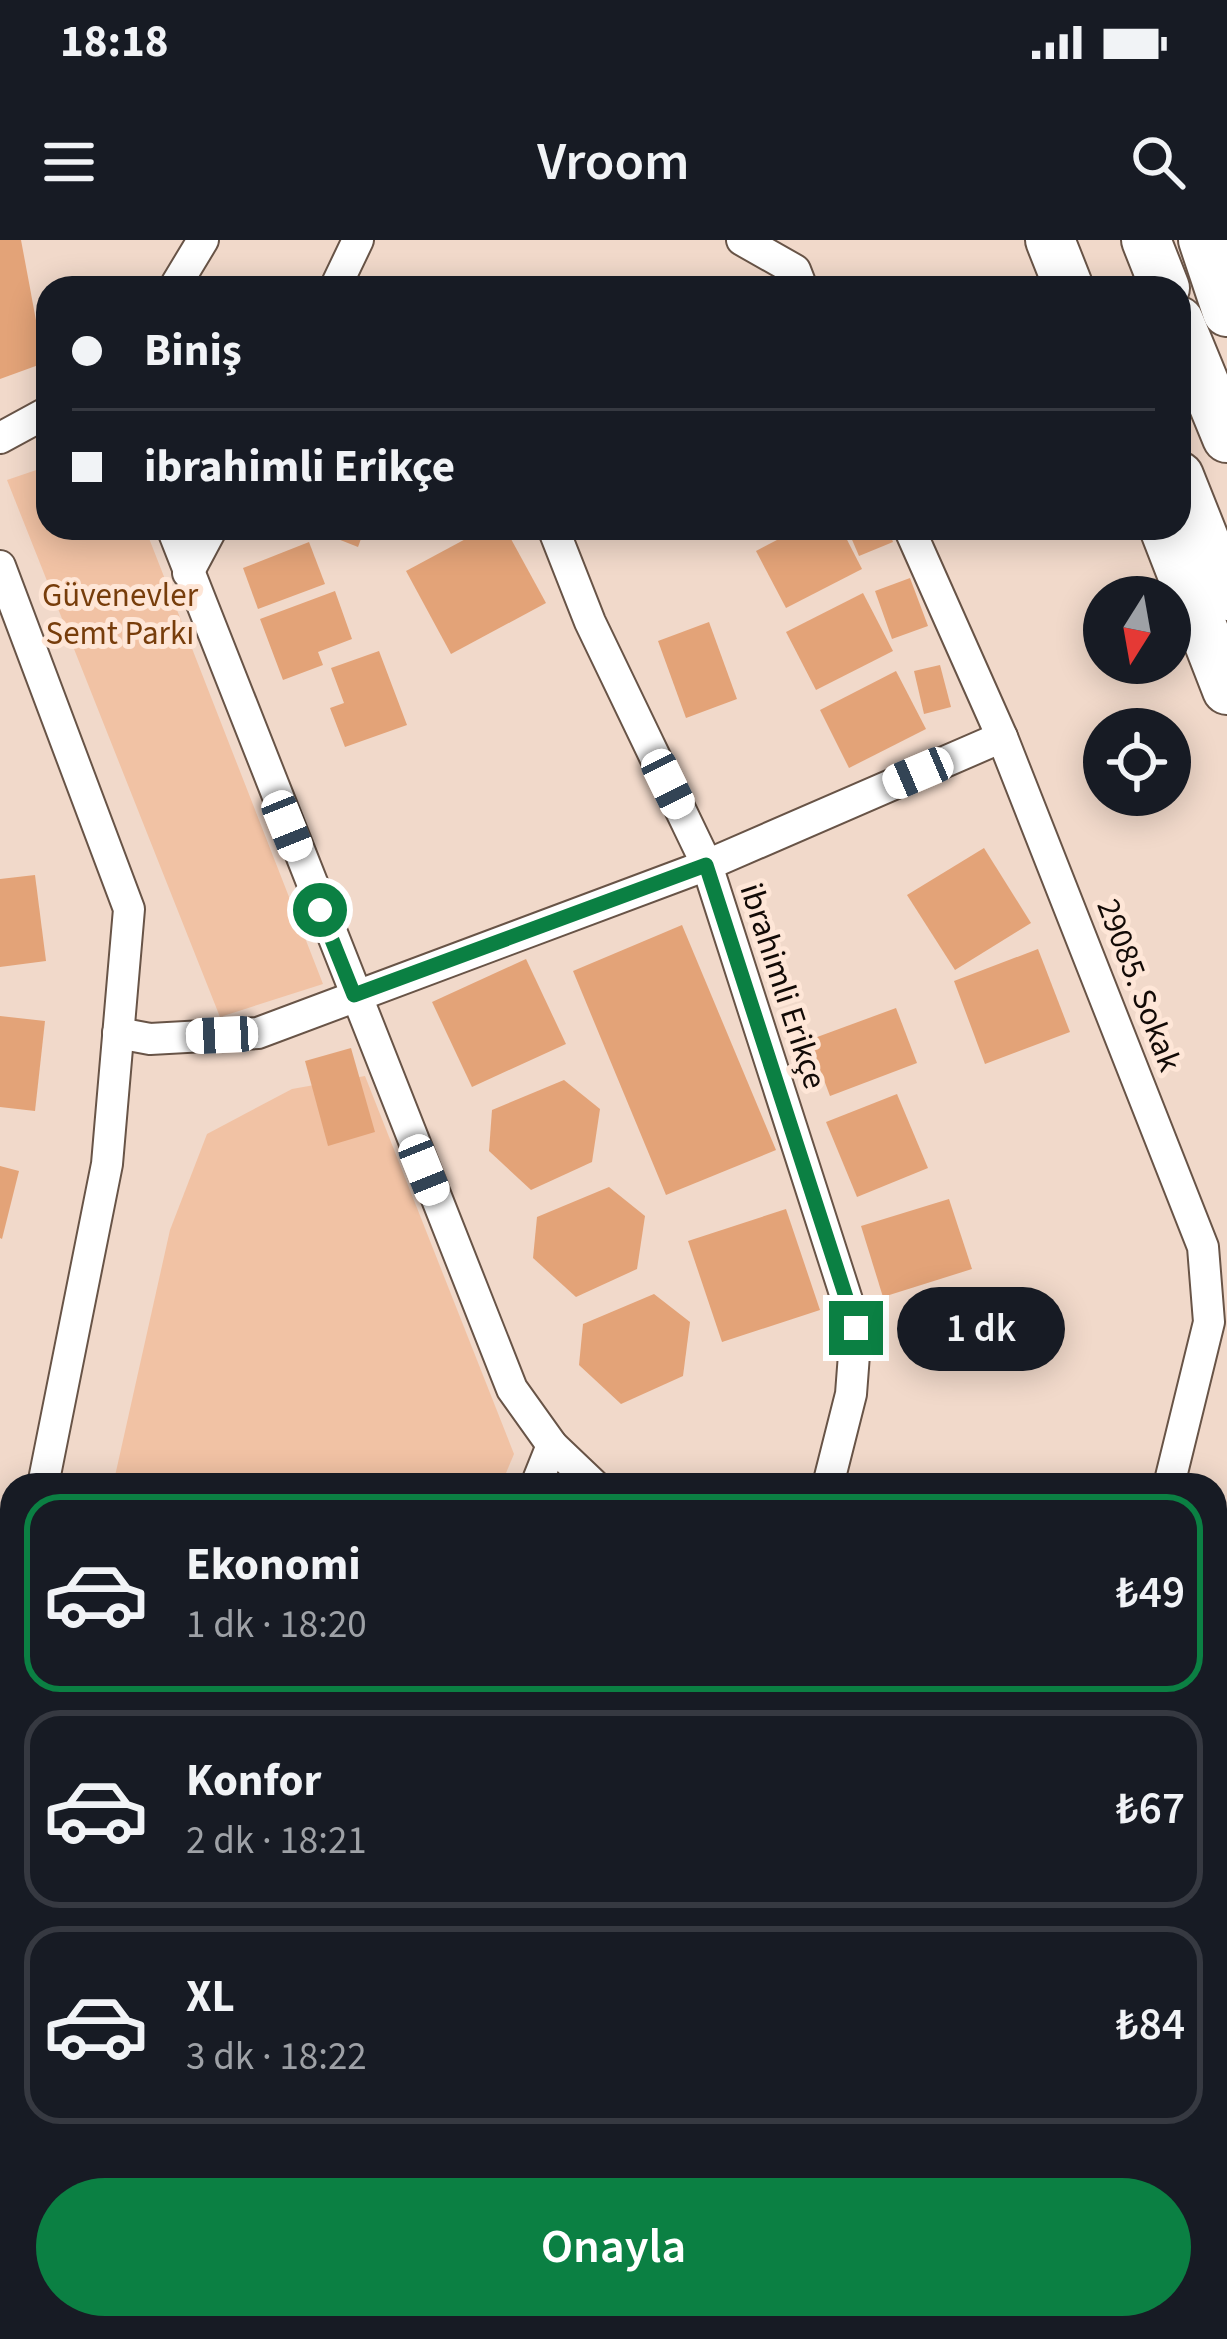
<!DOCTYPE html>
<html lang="tr">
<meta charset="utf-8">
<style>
body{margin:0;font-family:"Source Sans 3",sans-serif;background:#242831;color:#f1f3f6;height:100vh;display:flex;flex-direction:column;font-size:45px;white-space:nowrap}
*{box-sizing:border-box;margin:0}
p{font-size:39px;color:#9ea1a6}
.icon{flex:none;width:66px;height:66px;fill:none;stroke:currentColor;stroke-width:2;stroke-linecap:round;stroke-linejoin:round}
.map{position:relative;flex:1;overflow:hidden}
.side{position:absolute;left:0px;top:1233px;width:1227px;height:867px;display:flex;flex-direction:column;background:#171b24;border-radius:36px 36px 0 0;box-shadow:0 6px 30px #0003}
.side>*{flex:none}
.banner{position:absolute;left:36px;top:36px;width:1155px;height:264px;border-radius:36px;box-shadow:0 6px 30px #0003;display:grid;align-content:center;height:264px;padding:0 36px;background:#171b24}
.needle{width:78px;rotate:191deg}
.fabs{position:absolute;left:1083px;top:336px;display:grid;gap:24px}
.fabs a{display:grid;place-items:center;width:108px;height:108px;border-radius:50%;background:#171b24;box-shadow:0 6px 30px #0003;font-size:60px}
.end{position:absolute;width:54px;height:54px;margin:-27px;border:15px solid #0b8043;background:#fff;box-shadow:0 0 0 6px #fff}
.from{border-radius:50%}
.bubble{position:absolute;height:84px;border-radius:42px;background:#171b24;box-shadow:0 6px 30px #0003;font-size:39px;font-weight:600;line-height:84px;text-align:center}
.car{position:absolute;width:36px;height:72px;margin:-36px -18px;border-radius:15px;box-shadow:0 0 9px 3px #0007;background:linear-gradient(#fff 24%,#345 0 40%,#fff 0 76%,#345 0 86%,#fff 0)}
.banner b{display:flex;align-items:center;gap:42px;height:114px;font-size:45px}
.banner b+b{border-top:3px solid #363941}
.banner i{width:30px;height:30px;background:#f1f3f6}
ul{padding:21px 0 0;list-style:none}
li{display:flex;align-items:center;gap:36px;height:198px;margin:0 24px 18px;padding:0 12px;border:6px solid #363941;border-radius:36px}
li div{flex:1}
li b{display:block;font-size:45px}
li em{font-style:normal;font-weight:600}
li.on{border-color:#0b8043}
li>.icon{width:108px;height:108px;stroke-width:1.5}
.button{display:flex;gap:24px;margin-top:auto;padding:24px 36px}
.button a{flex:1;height:138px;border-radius:72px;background:#0b8043;color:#fff;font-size:48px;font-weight:600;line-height:138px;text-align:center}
.status{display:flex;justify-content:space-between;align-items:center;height:84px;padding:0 60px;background:#171b24;direction:ltr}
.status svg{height:33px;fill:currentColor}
header{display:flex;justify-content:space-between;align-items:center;height:156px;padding:0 36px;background:#171b24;font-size:54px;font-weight:600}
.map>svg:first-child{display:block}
</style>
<div class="status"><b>18:18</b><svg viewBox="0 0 49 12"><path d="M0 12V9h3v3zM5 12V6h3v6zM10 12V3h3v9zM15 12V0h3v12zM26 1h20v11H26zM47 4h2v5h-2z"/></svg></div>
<header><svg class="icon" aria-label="menu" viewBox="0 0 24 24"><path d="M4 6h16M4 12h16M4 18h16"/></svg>Vroom<svg class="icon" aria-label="search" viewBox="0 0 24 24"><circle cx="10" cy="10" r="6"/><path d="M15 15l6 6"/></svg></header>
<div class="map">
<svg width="1227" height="2099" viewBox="0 0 1227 2099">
<rect width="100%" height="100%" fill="#f1d9ca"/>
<!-- green -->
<g fill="#f1c2a4">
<polygon points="48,226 48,288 145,288 323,744 220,777 7,240"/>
<polygon points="365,836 514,1214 501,1245 113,1245 170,990 207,894 292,849"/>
<polygon points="12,1648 12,1849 0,1897 0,1700"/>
</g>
<!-- building -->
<g fill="#e3a378">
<polygon points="0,0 21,0 44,123 0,139"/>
<polygon points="310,288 365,288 358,307"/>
<polygon points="486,288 505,288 546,363 451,414 406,331"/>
<polygon points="800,288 841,288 862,329 786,368 756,311"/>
<polygon points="847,288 888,288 893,302 859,316"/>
<polygon points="309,302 325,344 258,369 243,328"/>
<polygon points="910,338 928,386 892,399 875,351"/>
<polygon points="335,351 352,399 318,412 323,425 283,440 260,379"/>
<polygon points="863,353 893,411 816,450 786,392"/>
<polygon points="709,382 737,459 686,478 658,401"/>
<polygon points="379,411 407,485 345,507 330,468 344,463 331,428"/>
<polygon points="940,425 951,467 924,474 914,431"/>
<polygon points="896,431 926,489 849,528 820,470"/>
<polygon points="984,608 1031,683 955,730 907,655"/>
<polygon points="35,635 46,721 0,727 0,639"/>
<polygon points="682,685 776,910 666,955 573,731"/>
<polygon points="1038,709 1070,792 985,824 954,741"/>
<polygon points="526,719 566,804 472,847 432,762"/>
<polygon points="896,768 917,823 830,856 809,800"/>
<polygon points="0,776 45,781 35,871 0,867"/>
<polygon points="351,808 375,892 328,906 305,821"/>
<polygon points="564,840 600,869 592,922 531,950 489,911 492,870"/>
<polygon points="897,854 928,928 857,957 826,882"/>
<polygon points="0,926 19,931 2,999 0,998"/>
<polygon points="609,947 645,976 637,1029 576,1057 533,1018 537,977"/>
<polygon points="949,959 972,1029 883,1057 861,986"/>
<polygon points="786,969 820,1070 722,1102 688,1001"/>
<polygon points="654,1054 690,1082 683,1136 621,1164 579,1125 583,1084"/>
<polygon points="1215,1614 1227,1626 1227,1645 1215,1657"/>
<polygon points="22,2088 86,2088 94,2094 91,2099 13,2099"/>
</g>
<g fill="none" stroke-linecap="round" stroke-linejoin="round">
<!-- minor casing -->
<g stroke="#685447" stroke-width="34">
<g id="minor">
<polyline points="742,0 795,30 802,48"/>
<polyline points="174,48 203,0"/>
<polyline points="335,48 358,0"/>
<polyline points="0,198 48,172"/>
<polyline points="172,288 512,1149 552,1205 594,1245"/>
<polyline points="553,288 590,382 707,625 856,1088 851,1154 828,1245"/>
<polyline points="909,288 1002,497 1203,1007 1209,1082 1169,1245"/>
<polyline points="0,326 129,669 107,924 43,1245"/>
<polyline points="188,333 212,288"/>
<polyline points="118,793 150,799 258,793 707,625 1002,497"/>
<polyline points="536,1245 552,1205"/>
<polyline points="0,1457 12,1398"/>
<polyline points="1215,1528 1227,1533"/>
<polyline points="0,1981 12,1934"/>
<polyline points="392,2088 402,2099"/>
<polyline points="595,2099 606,2088"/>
</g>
</g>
<!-- primary casing -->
<g stroke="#685447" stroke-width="52">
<g id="primary">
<polyline points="1050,0 1069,48"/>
<polyline points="1146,0 1165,48"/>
<polyline points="1203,0 1227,72"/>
<polyline points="1179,81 1227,198"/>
<polyline points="1179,236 1227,356"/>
<polyline points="1164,288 1227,450"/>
<polyline points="1215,1876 1227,1866"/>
<polyline points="1215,2016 1227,2006"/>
<polyline points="957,2099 969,2088"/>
<polyline points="1131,2099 1142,2088"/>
</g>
</g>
<!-- minor -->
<use href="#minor" stroke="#fff" stroke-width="30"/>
<!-- primary -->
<use href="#primary" stroke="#fff" stroke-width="48"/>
</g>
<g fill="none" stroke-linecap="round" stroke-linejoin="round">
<!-- route -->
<polyline stroke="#0b8043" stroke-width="15" points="320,670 354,755 706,625 856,1088"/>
</g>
<g text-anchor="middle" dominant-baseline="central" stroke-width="10" stroke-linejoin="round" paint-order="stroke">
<!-- park labels -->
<g font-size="33" fill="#773d0b" stroke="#fee6d7">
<text x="120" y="355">Güvenevler<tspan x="120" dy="38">Semt Parkı</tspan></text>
</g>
<!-- street labels -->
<g font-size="33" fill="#120a06" stroke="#fee6d7">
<text transform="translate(1139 745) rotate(69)">29085. Sokak</text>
<text transform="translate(783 746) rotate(72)">ibrahimli Erikçe</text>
</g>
</g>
</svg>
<div class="fabs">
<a><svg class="needle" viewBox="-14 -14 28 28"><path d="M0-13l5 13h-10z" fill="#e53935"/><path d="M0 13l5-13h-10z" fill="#9ea1a6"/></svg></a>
<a><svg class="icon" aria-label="locate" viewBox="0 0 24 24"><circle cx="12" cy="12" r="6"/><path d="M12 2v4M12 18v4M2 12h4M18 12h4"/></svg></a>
</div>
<i class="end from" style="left:320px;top:670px"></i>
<i class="end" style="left:856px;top:1088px"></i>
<div class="bubble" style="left:897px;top:1047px;width:168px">1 dk</div>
<i class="car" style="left:918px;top:533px;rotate:247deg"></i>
<i class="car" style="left:668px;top:544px;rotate:154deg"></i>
<i class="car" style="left:287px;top:586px;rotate:158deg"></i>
<i class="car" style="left:222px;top:795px;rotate:267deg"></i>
<i class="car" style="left:424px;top:930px;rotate:158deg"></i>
<div class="banner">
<b><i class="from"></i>Biniş</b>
<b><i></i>ibrahimli Erikçe</b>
</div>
<section class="side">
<ul>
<li class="on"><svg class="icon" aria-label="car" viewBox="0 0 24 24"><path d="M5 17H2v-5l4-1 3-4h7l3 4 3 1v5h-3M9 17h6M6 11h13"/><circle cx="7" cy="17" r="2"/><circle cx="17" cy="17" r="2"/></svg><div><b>Ekonomi</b><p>1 dk · 18:20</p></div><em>₺49</em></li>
<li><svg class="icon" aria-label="car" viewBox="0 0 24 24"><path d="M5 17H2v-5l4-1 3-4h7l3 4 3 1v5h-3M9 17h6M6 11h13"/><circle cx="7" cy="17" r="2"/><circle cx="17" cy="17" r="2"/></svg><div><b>Konfor</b><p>2 dk · 18:21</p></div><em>₺67</em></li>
<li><svg class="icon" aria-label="car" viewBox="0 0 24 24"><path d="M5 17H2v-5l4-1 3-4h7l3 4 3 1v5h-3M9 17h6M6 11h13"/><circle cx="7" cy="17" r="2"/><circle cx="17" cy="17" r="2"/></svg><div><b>XL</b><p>3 dk · 18:22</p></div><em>₺84</em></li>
</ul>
<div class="button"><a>Onayla</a></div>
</section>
</div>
